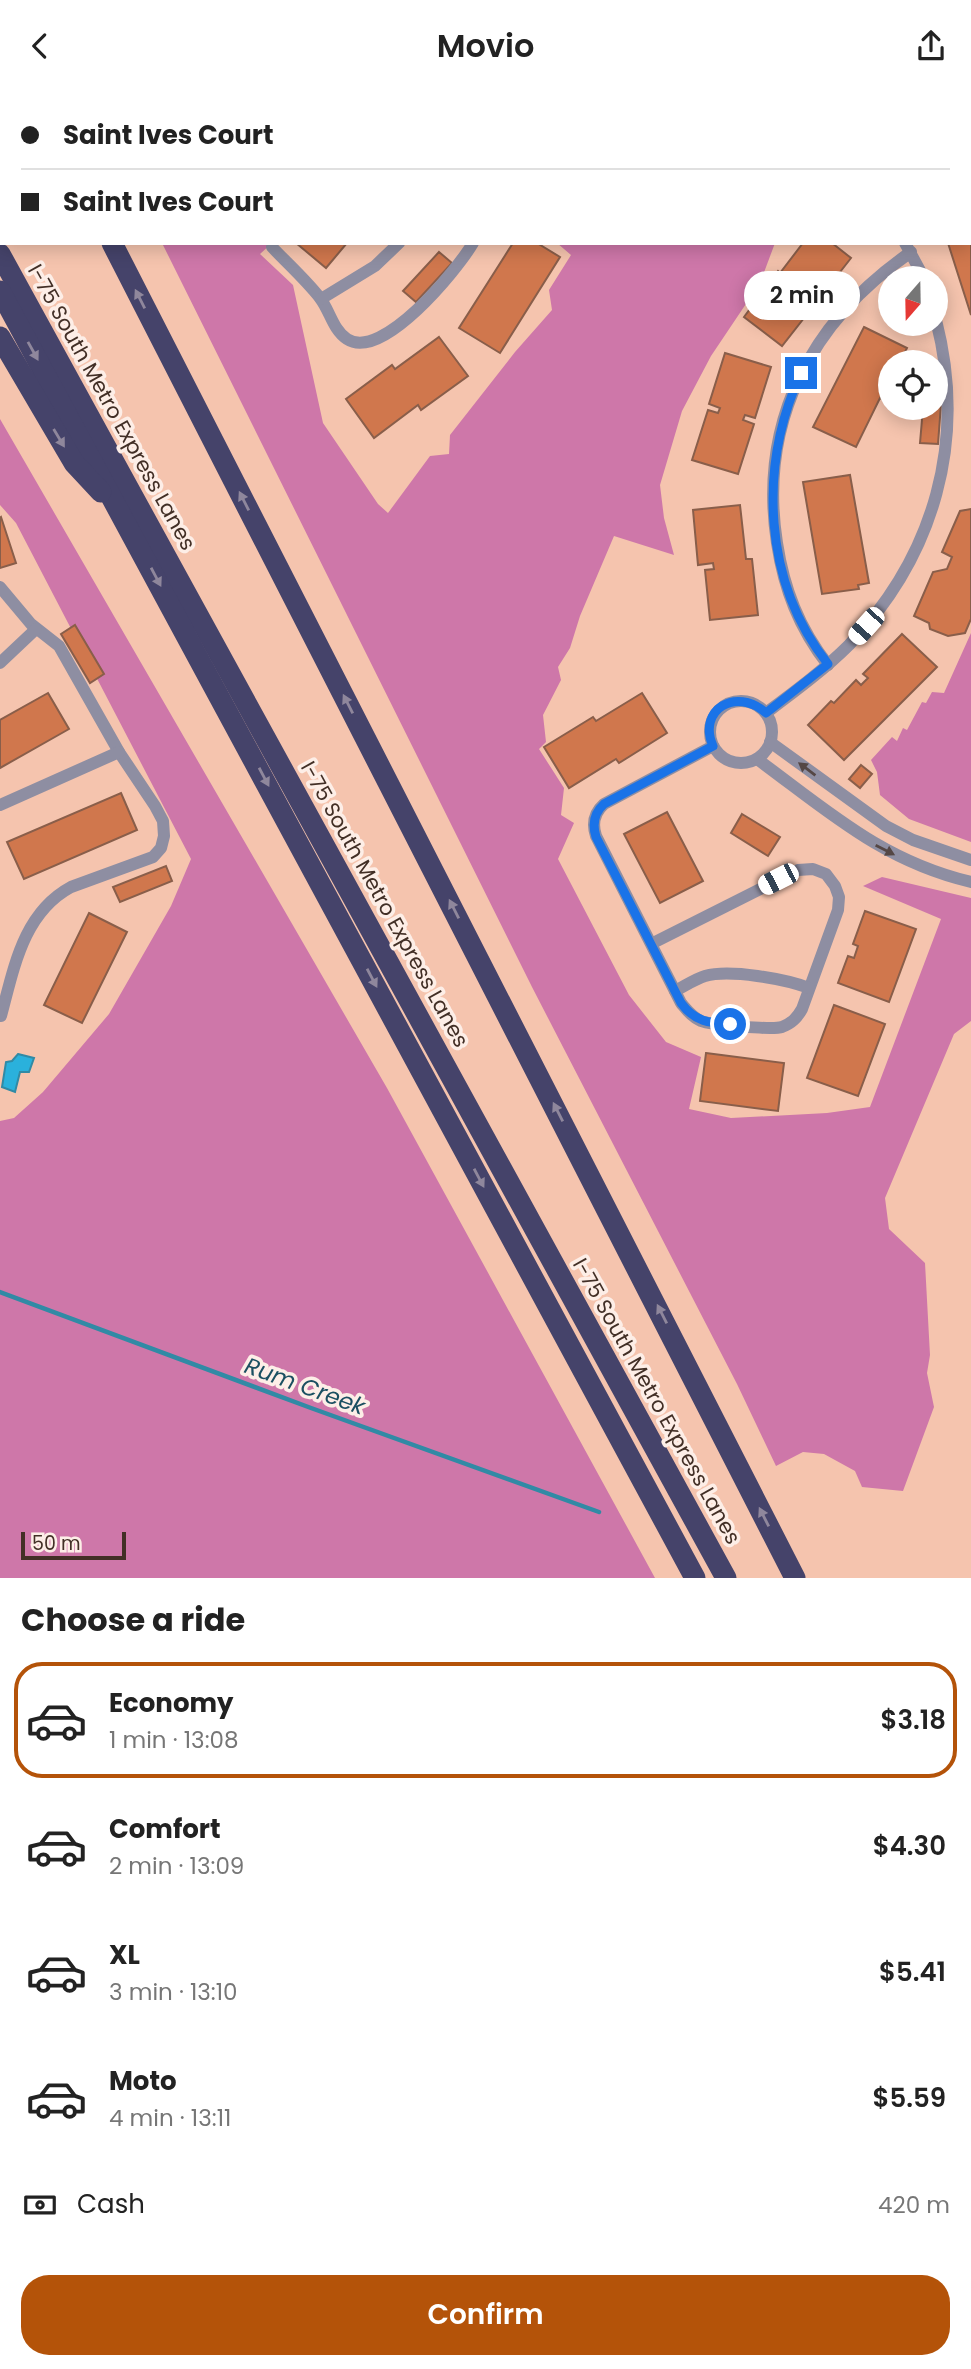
<!DOCTYPE html>
<meta charset="utf-8">
<style>
body{margin:0;font-family:Poppins,sans-serif;background:#f6f6f6;color:#222;height:100vh;display:flex;flex-direction:column;font-size:26px;white-space:nowrap}
*{box-sizing:border-box;margin:0}
p{font-size:23px;color:#767676}
.icon{flex:none;width:38px;height:38px;fill:none;stroke:currentColor;stroke-width:2;stroke-linecap:round;stroke-linejoin:round}
.map{position:relative;height:1487px;overflow:hidden}
.panel{display:flex;flex-direction:column;background:#fff;flex:1}
.panel>*{flex:none}
.hud{position:absolute;left:0px;top:0px;width:971px;height:154px;box-shadow:0 4px 18px #0003;display:grid;align-content:center;height:154px;padding:0 21px;background:#fff}
.needle{width:46px;rotate:200deg}
.buttons{position:absolute;left:878px;top:175px;display:grid;gap:14px}
.buttons a{display:grid;place-items:center;width:70px;height:70px;border-radius:50%;background:#fff;box-shadow:0 4px 18px #0003;font-size:35px}
.scale{position:absolute;left:21px;bottom:18px;width:105px;box-sizing:border-box;padding-left:7px;border:4px solid #422f26;border-top:0;font-size:19px;line-height:24px;white-space:nowrap;color:#422f26;-webkit-text-stroke:5px #fdeee7;paint-order:stroke}
.end{position:absolute;width:32px;height:32px;margin:-16px;border:9px solid #1a73e8;background:#fff;box-shadow:0 0 0 4px #fff}
.from{border-radius:50%}
.bubble{position:absolute;height:49px;border-radius:24px;background:#fff;box-shadow:0 4px 18px #0003;font-size:23px;font-weight:600;line-height:49px;text-align:center}
.car{position:absolute;width:21px;height:42px;margin:-21px -10px;border-radius:9px;box-shadow:0 0 5px 2px #0007;background:linear-gradient(#fff 24%,#345 0 40%,#fff 0 76%,#345 0 86%,#fff 0)}
.hud b{display:flex;align-items:center;gap:24px;height:66px;font-size:26px}
.hud b+b{border-top:2px solid #e0e0e0}
.hud i{width:18px;height:18px;background:#222}
ul{padding:0;list-style:none}
li{display:flex;align-items:center;gap:21px;height:116px;margin:0 14px 10px;padding:0 7px;border:4px solid transparent;border-radius:28px}
li div{flex:1}
li b{display:block;font-size:26px}
li em{font-style:normal;font-weight:600}
li.on{border-color:#b45309}
li>.icon{width:63px;height:63px;stroke-width:1.5}
h2{padding:0 21px;font-size:32px;line-height:84px}
.pay{display:flex;align-items:center;gap:18px;height:77px;padding:0 21px;font-size:26px}
.pay p{margin-inline-start:auto}
.action{display:flex;gap:14px;margin-top:auto;padding:14px 21px}
.action a{flex:1;height:80px;border-radius:28px;background:#b45309;color:#fff;font-size:28px;font-weight:600;line-height:80px;text-align:center}
header{display:flex;justify-content:space-between;align-items:center;height:91px;padding:0 21px;background:#fff;font-size:32px;font-weight:600}
.map>svg:first-child{display:block}
</style>
<header><svg class="icon" aria-label="back" viewBox="0 0 24 24"><path d="M15 5l-7 7 7 7"/></svg>Movio<svg class="icon" aria-label="share" viewBox="0 0 24 24"><path d="M12 15V3M7 8l5-5 5 5M5 13v7h14v-7"/></svg></header>
<div class="map">
<svg width="971" height="1487" viewBox="0 0 971 1487">
<rect width="100%" height="100%" fill="#f5c4ae"/>
<!-- forest -->
<g fill="#ce77a9">
<polygon points="106,0 397,0 106,2"/>
<polygon points="707,0 971,0 971,101 970,2"/>
<polygon points="162,152 272,152 260,163 293,194 323,332 378,413 388,422 430,365 449,363 450,344 515,261 552,219 549,199 571,164 557,152 775,152 760,192 711,265 682,320 660,394 664,427 674,464 614,445 580,525 570,557 558,576 561,589 543,624 546,651 539,658 564,697 561,724 574,732 558,768 629,904 666,951 701,966 689,1018 731,1027 827,1022 870,1016 941,828 863,795 882,786 971,807 971,930 954,943 885,1107 889,1138 925,1172 930,1264 927,1282 934,1316 903,1400 862,1396 855,1380 824,1363 803,1361 776,1375 737,1293 532,896"/>
<polygon points="0,328 387,997 655,1487 0,1487 0,1030 14,1027 43,1001 109,923 171,815 191,768 16,432 0,414"/>
<polygon points="971,542 971,751 909,728 880,704 877,681 871,669 892,646 897,650 903,637 907,639 922,611 926,612 932,601 944,602"/>
</g>
<!-- water -->
<polygon fill="#2ab1dc" stroke="#318aa5" stroke-width="2" points="18,963 34,967 29,981 20,981 15,1001 2,996 6,971 12,970"/>
<g fill="none" stroke-linecap="round" stroke-linejoin="round">
<!-- stream -->
<polyline stroke="#318aa5" stroke-width="4.5" points="0,1201 311,1317 599,1421"/>
</g>
<!-- building -->
<g fill="#d0774d" stroke="#895e4a" stroke-width="2">
<polygon points="970,109 971,109 971,224 948,152 970,152"/>
<polygon points="296,152 347,152 326,177"/>
<polygon points="513,152 537,152 560,166 500,262 459,237"/>
<polygon points="803,152 832,152 851,167 782,255 744,226 778,180 780,182"/>
<polygon points="439,161 452,172 416,211 403,200"/>
<polygon points="864,236 907,257 900,271 891,271 891,291 883,308 880,307 856,356 813,336"/>
<polygon points="439,246 468,285 421,319 418,314 374,347 346,308 392,274 395,278"/>
<polygon points="725,262 771,276 755,327 745,324 743,329 754,333 738,383 692,369 708,319 718,322 720,317 709,313"/>
<polygon points="936,300 942,300 938,353 920,352 923,317 936,317"/>
<polygon points="850,384 869,492 858,494 859,498 822,503 803,391"/>
<polygon points="740,414 746,468 752,468 758,524 710,529 705,479 714,478 713,472 698,474 693,419"/>
<polygon points="971,418 971,528 965,542 948,545 930,538 929,532 914,525 933,481 947,478 952,466 942,461 960,420"/>
<polygon points="1,426 16,472 0,477 0,427"/>
<polygon points="75,534 104,583 90,592 61,543"/>
<polygon points="902,543 937,576 844,669 808,634 831,610 834,612 856,589 861,594 868,587 863,583"/>
<polygon points="48,602 69,638 0,677 0,629"/>
<polygon points="642,602 667,642 619,672 616,668 569,697 544,656 593,626 596,630"/>
<polygon points="861,674 872,683 860,697 849,688"/>
<polygon points="121,702 137,739 24,788 7,751"/>
<polygon points="667,721 703,790 660,812 624,743"/>
<polygon points="742,723 780,746 768,765 731,742"/>
<polygon points="166,775 172,790 120,811 113,796"/>
<polygon points="865,820 916,838 889,911 838,892 848,865 854,867 858,855 853,853"/>
<polygon points="89,822 127,841 82,932 44,914"/>
<polygon points="834,914 885,933 858,1005 807,987"/>
<polygon points="706,962 784,972 778,1020 700,1010"/>
</g>
<g fill="none" stroke-linecap="round" stroke-linejoin="round">
<!-- street -->
<g stroke="#8e8ea2" stroke-width="12">
<polyline points="579,0 588,2"/>
<polyline points="490,2 491,0"/>
<polyline points="548,2 549,0"/>
<polyline points="905,152 924,187"/>
<path d="M272,156C288,173 306,189 320,207C330,220 333,239 347,248C382,271 457,179 473,152"/>
<polyline points="321,208 375,175 399,152"/>
<path d="M0,496L31,533L59,555L119,661L155,715L163,730L164,745L161,757L153,766L71,796C23,822 14,877 1,925"/>
<polyline points="0,572 36,538"/>
<path d="M828,574C799,537 784,498 777,452C758,330 811,230 911,161"/>
<circle cx="741" cy="641" r="31"/>
<path d="M766,622C794,601 824,579 849,554C935,464 967,349 936,229"/>
<polyline points="770,651 886,735 913,749 971,769"/>
<path d="M757,668C828,720 882,770 971,791"/>
<polyline points="0,714 119,661"/>
<path d="M651,853L798,779L813,778L826,783L835,795L839,806L838,819L802,918C797,927 792,932 782,936C773,939 711,934 701,930C692,926 687,919 681,912L596,745C592,733 594,722 604,713L713,655"/>
<path d="M675,900C685,895 695,888 705,885C730,878 785,888 809,897"/>
</g>
<!-- highway -->
<g stroke="#45436a" stroke-width="21">
<polyline points="35,0 35,2"/>
<polyline points="112,152 795,1487"/>
<polyline points="0,163 726,1487"/>
<polyline points="0,200 695,1487"/>
<polyline points="0,246 74,372 101,401"/>
</g>
</g>
<!-- one-way arrows -->
<defs><path id="oneway-solid" d="M-6-.8H1V-3.2L6.5 0L1 3.2V.8H-6Z" transform="scale(1.75)"/></defs>
<g fill="#8f879c">
<use href="#oneway-solid" transform="translate(140 208) rotate(-117)"/>
<use href="#oneway-solid" transform="translate(33 260) rotate(61)"/>
<use href="#oneway-solid" transform="translate(59 347) rotate(59)"/>
<use href="#oneway-solid" transform="translate(244 410) rotate(-117)"/>
<use href="#oneway-solid" transform="translate(156 486) rotate(62)"/>
<use href="#oneway-solid" transform="translate(348 613) rotate(-117)"/>
<use href="#oneway-solid" transform="translate(264 686) rotate(62)"/>
<use href="#oneway-solid" transform="translate(454 818) rotate(-117)"/>
<use href="#oneway-solid" transform="translate(372 887) rotate(62)"/>
<use href="#oneway-solid" transform="translate(558 1021) rotate(-117)"/>
<use href="#oneway-solid" transform="translate(479 1087) rotate(62)"/>
<use href="#oneway-solid" transform="translate(662 1223) rotate(-117)"/>
<use href="#oneway-solid" transform="translate(764 1426) rotate(-117)"/>
</g>
<g fill="#554745">
<use href="#oneway-solid" transform="translate(807 678) rotate(-143)"/>
<use href="#oneway-solid" transform="translate(885 759) rotate(27)"/>
</g>
<g fill="none" stroke-linecap="round" stroke-linejoin="round">
<!-- route -->
<path stroke="#1a73e8" stroke-width="9" d="M730,933C709,932 695,931 681,912L596,746C592,733 594,722 604,713L713,655C697,619 736,595 766,622L828,573C763,491 758,376 801,282"/>
</g>
<g text-anchor="middle" dominant-baseline="central" stroke-width="7" stroke-linejoin="round" paint-order="stroke">
<!-- street labels -->
<g font-size="21" fill="#422f26" stroke="#fdeee7">
<text transform="translate(112 316) rotate(61)">I-75 South Metro Express Lanes</text>
<text transform="translate(385 813) rotate(61)">I-75 South Metro Express Lanes</text>
<text transform="translate(657 1310) rotate(61)">I-75 South Metro Express Lanes</text>
</g>
<!-- water labels -->
<g font-size="23" font-style="italic" fill="#1b4f61" stroke="#fdeee7">
<text transform="translate(305 1295) rotate(20)">Rum Creek</text>
</g>
</g>
</svg>
<div class="buttons">
<a><svg class="needle" viewBox="-14 -14 28 28"><path d="M0-13l5 13h-10z" fill="#e53935"/><path d="M0 13l5-13h-10z" fill="#767676"/></svg></a>
<a><svg class="icon" aria-label="locate" viewBox="0 0 24 24"><circle cx="12" cy="12" r="6"/><path d="M12 2v4M12 18v4M2 12h4M18 12h4"/></svg></a>
</div>
<div class="scale">50 m</div>
<i class="end from" style="left:730px;top:933px"></i>
<i class="end" style="left:801px;top:282px"></i>
<div class="bubble" style="left:744px;top:180px;width:116px">2 min</div>
<i class="car" style="left:866px;top:535px;rotate:222deg"></i>
<i class="car" style="left:778px;top:788px;rotate:243deg"></i>
<div class="hud">
<b><i class="from"></i>Saint Ives Court</b>
<b><i></i>Saint Ives Court</b>
</div>
</div>
<section class="panel">
<h2>Choose a ride</h2>
<ul>
<li class="on"><svg class="icon" aria-label="car" viewBox="0 0 24 24"><path d="M5 17H2v-5l4-1 3-4h7l3 4 3 1v5h-3M9 17h6M6 11h13"/><circle cx="7" cy="17" r="2"/><circle cx="17" cy="17" r="2"/></svg><div><b>Economy</b><p>1 min · 13:08</p></div><em>$3.18</em></li>
<li><svg class="icon" aria-label="car" viewBox="0 0 24 24"><path d="M5 17H2v-5l4-1 3-4h7l3 4 3 1v5h-3M9 17h6M6 11h13"/><circle cx="7" cy="17" r="2"/><circle cx="17" cy="17" r="2"/></svg><div><b>Comfort</b><p>2 min · 13:09</p></div><em>$4.30</em></li>
<li><svg class="icon" aria-label="car" viewBox="0 0 24 24"><path d="M5 17H2v-5l4-1 3-4h7l3 4 3 1v5h-3M9 17h6M6 11h13"/><circle cx="7" cy="17" r="2"/><circle cx="17" cy="17" r="2"/></svg><div><b>XL</b><p>3 min · 13:10</p></div><em>$5.41</em></li>
<li><svg class="icon" aria-label="car" viewBox="0 0 24 24"><path d="M5 17H2v-5l4-1 3-4h7l3 4 3 1v5h-3M9 17h6M6 11h13"/><circle cx="7" cy="17" r="2"/><circle cx="17" cy="17" r="2"/></svg><div><b>Moto</b><p>4 min · 13:11</p></div><em>$5.59</em></li>
</ul>
<div class="pay"><svg class="icon" aria-label="cash" viewBox="0 0 24 24"><path d="M3 7h18v10H3z"/><circle cx="12" cy="12" r="2"/></svg>Cash<p>420 m</p></div>
<div class="action"><a>Confirm</a></div>
</section>
